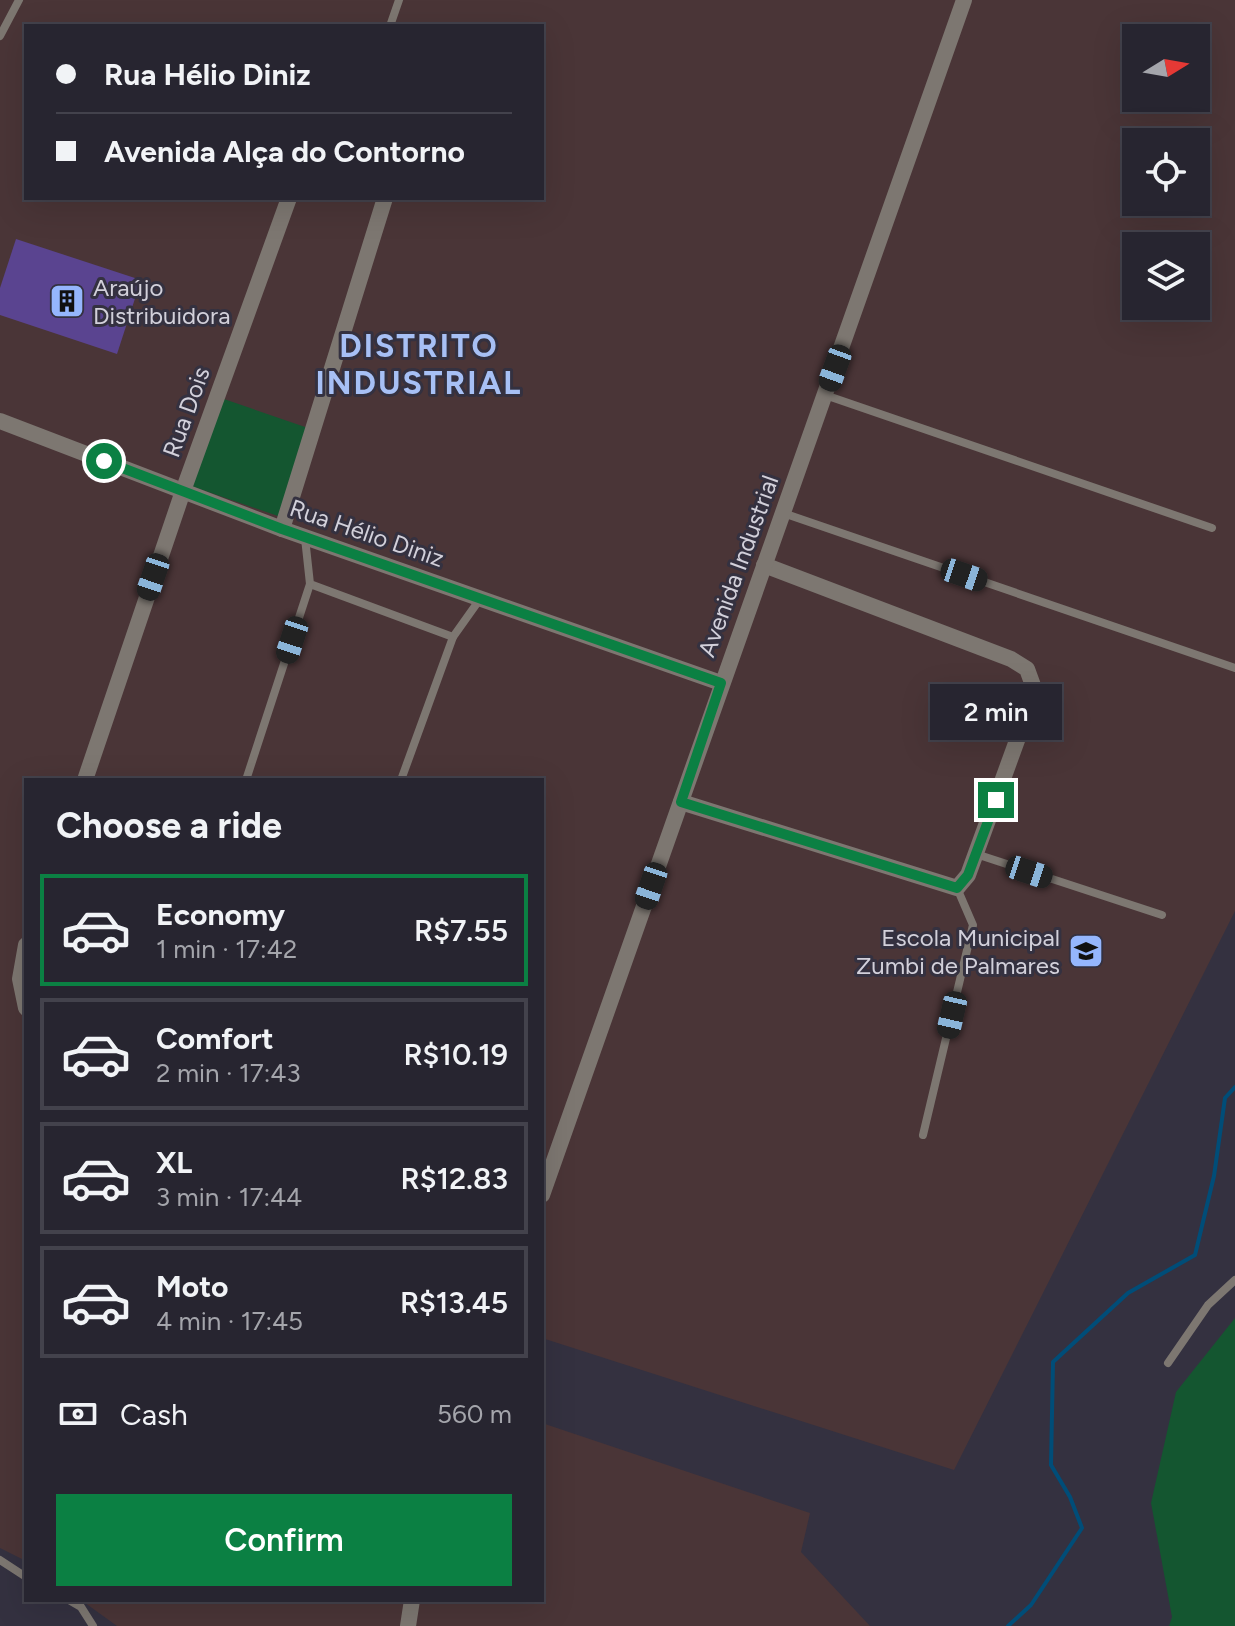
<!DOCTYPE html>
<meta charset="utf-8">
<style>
body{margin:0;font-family:Figtree,sans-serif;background:#2f2d38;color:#f1f3f6;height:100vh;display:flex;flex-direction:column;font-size:30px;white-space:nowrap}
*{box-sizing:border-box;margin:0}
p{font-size:26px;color:#a4a5ab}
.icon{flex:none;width:44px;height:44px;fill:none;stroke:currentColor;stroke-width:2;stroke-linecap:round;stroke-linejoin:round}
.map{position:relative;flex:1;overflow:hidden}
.details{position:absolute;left:24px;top:778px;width:520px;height:824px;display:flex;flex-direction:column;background:#272530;border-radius:0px;box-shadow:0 8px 32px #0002,0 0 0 2px #43424c}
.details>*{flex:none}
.top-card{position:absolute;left:24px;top:24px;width:520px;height:176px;border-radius:0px;box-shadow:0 8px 32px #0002,0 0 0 2px #43424c;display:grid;align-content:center;height:176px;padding:0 32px;background:#272530}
.needle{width:52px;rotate:79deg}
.tools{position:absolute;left:1122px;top:24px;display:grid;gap:16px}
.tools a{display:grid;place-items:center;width:88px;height:88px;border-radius:0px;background:#272530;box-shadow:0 8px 32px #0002,0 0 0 2px #43424c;font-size:40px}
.end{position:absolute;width:36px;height:36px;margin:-18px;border:10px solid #0b8043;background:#fff;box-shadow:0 0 0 4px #fff}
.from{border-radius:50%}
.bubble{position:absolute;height:56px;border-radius:0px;background:#272530;box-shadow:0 8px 32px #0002,0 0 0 2px #43424c;font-size:26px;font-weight:600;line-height:56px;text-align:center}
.car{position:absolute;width:24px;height:48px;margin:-24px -12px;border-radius:10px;box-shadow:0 0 6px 2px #0007;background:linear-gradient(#222 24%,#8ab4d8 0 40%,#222 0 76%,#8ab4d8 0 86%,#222 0)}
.top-card b{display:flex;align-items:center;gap:28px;height:76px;font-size:30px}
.top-card b+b{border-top:2px solid #43424c}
.top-card i{width:20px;height:20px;background:#f1f3f6}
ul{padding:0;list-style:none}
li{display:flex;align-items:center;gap:24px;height:112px;margin:0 16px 12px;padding:0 16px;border:4px solid #43424c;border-radius:0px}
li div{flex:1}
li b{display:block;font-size:30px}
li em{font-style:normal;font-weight:600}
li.active{border-color:#0b8043}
li>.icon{width:72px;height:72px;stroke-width:1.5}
h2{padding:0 32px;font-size:36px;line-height:96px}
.pay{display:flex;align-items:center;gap:20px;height:88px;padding:0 32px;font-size:30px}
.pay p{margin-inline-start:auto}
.primary-button{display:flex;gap:16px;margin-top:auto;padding:16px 32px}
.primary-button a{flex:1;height:92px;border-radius:0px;background:#0b8043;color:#fff;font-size:32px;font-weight:600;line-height:92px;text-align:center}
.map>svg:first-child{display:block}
</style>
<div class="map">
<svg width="1235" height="1626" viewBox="0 0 1235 1626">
<rect width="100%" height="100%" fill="#343140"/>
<!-- industrial -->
<g fill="#4a3537" fill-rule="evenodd">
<path d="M0,0H1235V911L954,1470L542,1338V780H26V1561L0,1548ZM26,26H542V198H26ZM1136,38H1196V98H1136ZM1136,142H1196V202H1136ZM1136,246H1196V306H1136Z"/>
<polygon points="542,1423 810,1513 801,1552 870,1626 117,1626 81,1600 542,1600"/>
</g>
<!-- green -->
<g fill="#145630">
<polygon points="221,398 308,428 278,516 191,486"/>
<polygon points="1235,1318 1235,1626 1169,1626 1172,1617 1151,1503 1176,1392"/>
</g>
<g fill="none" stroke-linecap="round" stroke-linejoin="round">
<!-- stream -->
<polyline stroke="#004d78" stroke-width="4" points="1008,1626 1031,1605 1082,1528 1070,1497 1051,1465 1053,1362 1128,1293 1195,1255 1214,1176 1225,1098 1235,1087"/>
</g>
<!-- building -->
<polygon fill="#5a4490" points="16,239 141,280 117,354 0,315 0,288"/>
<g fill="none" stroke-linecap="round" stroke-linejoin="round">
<!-- service -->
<g stroke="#7d7771" stroke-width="8">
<polyline points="390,26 399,0"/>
<polyline points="0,36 19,0"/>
<polyline points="825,395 1212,528"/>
<polyline points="783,513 1235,668"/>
<polyline points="305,538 310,584 453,637 480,599"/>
<polyline points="246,780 310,584"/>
<polyline points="401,780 453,637"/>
<polyline points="976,854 1162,915"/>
<polyline points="923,1135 973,925 957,888"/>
<polyline points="1168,1363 1208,1305 1235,1280"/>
<polyline points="0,1560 26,1577"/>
<polyline points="69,1600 81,1607 93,1626"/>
</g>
<!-- minor -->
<g stroke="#7d7771" stroke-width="16">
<polyline points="0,421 282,529 721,683"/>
<polyline points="282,529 385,198"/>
<polyline points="85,780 183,491 289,198"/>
<polyline points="681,802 957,888 968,875 1035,691 1027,669 1011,659 764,565"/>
<polyline points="26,945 20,979 26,1008"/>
</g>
<!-- tertiary -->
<g stroke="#7d7771" stroke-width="16">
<polyline points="542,1195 964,0"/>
<polyline points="408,1626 412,1600"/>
</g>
</g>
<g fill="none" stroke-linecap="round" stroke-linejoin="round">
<!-- route -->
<polyline stroke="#0b8043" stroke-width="10" points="104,461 282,529 721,683 681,802 957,888 968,875 996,800"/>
</g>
<!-- icons -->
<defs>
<g id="building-square" transform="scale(1.8)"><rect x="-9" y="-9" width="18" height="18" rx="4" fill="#95b6fd" stroke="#343140"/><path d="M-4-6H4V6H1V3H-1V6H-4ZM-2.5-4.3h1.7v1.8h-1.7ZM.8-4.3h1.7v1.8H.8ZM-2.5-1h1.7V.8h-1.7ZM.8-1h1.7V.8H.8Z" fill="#111"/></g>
<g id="school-square" transform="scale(1.8)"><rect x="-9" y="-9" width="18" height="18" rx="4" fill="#95b6fd" stroke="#343140"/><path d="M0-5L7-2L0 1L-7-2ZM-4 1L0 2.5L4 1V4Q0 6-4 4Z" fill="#111"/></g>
</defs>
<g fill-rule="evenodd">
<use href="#building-square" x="67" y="301"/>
<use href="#school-square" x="1086" y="951"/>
</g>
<g text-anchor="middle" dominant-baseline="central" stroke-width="6" stroke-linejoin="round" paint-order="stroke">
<!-- poi labels -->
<g font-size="24" fill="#d2d0da" stroke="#343140" text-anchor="start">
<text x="93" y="287">Araújo<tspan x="93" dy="28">Distribuidora</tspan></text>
<text x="1060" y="937" text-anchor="end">Escola Municipal<tspan x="1060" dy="28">Zumbi de Palmares</tspan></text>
</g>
<!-- street labels -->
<g font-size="24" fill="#d2d0da" stroke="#343140">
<text transform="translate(186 412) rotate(-70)">Rua Dois</text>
<text transform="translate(367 533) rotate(19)">Rua Hélio Diniz</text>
<text transform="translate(738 566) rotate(-70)">Avenida Industrial</text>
</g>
<!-- district labels -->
<g font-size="32" font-weight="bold" letter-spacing="2" fill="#a7c0f5" stroke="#343140">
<text x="419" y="346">DISTRITO<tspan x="419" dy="37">INDUSTRIAL</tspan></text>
</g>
</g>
</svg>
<div class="tools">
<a><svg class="needle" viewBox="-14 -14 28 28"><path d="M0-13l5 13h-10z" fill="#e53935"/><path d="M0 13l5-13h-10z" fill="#a4a5ab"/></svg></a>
<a><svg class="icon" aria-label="locate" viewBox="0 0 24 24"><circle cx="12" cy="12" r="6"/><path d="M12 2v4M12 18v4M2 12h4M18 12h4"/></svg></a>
<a><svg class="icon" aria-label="layers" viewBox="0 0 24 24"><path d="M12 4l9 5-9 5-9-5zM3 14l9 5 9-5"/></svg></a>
</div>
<i class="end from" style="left:104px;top:461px"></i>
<i class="end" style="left:996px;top:800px"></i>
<div class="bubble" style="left:930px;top:684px;width:132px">2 min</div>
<i class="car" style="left:835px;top:368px;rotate:200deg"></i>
<i class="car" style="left:964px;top:575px;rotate:109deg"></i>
<i class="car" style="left:153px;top:577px;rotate:199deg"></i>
<i class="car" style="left:292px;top:640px;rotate:198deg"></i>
<i class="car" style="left:1029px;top:872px;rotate:108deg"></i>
<i class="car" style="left:651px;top:886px;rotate:199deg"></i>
<i class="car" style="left:952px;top:1015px;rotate:193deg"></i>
<div class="top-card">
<b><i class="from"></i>Rua Hélio Diniz</b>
<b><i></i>Avenida Alça do Contorno</b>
</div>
<section class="details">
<h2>Choose a ride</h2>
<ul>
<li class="active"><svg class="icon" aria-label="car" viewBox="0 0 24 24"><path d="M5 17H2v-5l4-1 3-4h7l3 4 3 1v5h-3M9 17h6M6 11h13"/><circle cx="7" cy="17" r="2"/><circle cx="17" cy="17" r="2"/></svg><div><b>Economy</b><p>1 min · 17:42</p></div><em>R$7.55</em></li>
<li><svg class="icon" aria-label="car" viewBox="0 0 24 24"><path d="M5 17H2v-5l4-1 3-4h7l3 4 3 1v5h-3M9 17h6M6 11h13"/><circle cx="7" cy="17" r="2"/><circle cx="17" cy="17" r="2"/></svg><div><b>Comfort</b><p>2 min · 17:43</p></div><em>R$10.19</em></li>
<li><svg class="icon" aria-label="car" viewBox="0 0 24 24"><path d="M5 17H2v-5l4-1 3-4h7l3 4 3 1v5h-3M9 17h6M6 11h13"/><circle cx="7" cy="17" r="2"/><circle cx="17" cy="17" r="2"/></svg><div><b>XL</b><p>3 min · 17:44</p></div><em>R$12.83</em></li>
<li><svg class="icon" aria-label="car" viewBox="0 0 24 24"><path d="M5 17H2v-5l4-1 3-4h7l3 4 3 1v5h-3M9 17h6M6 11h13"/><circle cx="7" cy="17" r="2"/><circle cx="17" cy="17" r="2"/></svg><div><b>Moto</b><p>4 min · 17:45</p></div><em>R$13.45</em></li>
</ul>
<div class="pay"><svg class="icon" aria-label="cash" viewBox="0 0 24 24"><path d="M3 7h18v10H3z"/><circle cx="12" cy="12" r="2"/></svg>Cash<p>560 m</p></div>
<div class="primary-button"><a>Confirm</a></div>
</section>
</div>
